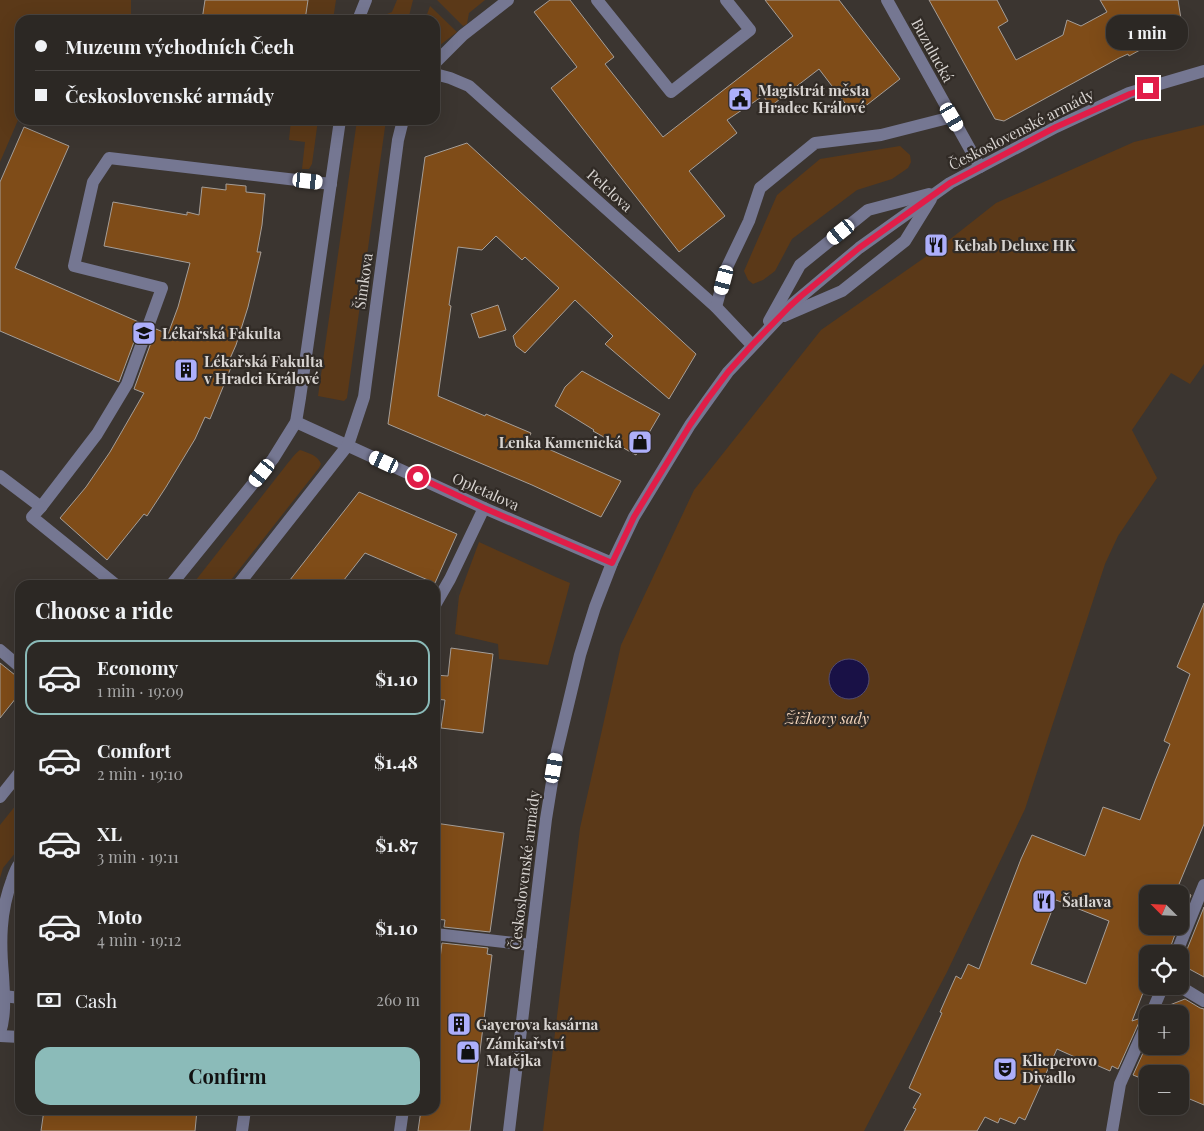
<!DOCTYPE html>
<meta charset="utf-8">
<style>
body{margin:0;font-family:"Playfair Display",serif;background:#34302c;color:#f1f3f6;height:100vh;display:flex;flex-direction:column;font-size:19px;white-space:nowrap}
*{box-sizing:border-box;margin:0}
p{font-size:16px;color:#a6a6a6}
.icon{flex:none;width:28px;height:28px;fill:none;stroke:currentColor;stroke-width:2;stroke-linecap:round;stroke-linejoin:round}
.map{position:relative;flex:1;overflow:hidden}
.side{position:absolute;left:15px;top:580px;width:425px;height:535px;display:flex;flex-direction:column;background:#2c2824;border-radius:15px;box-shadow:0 5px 20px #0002,0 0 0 1px #484441}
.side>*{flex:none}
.hud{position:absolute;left:15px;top:15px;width:425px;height:110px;border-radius:15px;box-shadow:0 5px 20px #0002,0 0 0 1px #484441;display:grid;align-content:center;height:110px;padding:0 20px;background:#2c2824}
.needle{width:32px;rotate:294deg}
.controls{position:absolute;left:1139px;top:885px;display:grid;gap:10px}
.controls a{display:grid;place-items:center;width:50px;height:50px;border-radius:10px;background:#2c2824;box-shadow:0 5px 20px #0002,0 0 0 1px #484441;font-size:25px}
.end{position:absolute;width:22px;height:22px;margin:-11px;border:6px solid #e11d48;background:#fff;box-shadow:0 0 0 2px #fff}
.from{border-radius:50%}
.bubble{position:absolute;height:35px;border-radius:15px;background:#2c2824;box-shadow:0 5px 20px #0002,0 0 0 1px #484441;font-size:16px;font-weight:700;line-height:35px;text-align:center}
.car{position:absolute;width:15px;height:30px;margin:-15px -8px;border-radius:6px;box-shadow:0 0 4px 1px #0007;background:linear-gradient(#fff 24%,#345 0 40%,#fff 0 76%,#345 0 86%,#fff 0)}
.hud b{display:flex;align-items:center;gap:18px;height:48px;font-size:19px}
.hud b+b{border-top:1px solid #484441}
.hud i{width:12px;height:12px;background:#f1f3f6}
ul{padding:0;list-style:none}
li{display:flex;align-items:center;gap:15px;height:75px;margin:0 10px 8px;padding:0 10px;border:2px solid transparent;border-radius:15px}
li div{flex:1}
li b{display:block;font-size:19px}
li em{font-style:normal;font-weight:700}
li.current{border-color:#8bbbb9}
li>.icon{width:45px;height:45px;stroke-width:1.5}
h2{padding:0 20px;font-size:22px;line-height:60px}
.pay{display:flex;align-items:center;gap:12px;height:55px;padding:0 20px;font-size:19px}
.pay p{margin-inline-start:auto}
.action{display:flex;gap:10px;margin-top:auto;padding:10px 20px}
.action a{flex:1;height:58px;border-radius:15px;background:#8bbbb9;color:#111;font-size:20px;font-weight:700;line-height:58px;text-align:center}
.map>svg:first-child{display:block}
</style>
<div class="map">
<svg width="1204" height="1131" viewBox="0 0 1204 1131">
<rect width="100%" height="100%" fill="#3b3530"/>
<!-- green -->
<g fill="#5b3918">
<polygon points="0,0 131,0 131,20 20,20 20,119 18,120 0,162"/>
<polygon points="308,0 336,0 333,20 305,20"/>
<polygon points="397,0 413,0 408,20 372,20 392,12"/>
<polygon points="437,0 485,0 469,13 467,24 463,26"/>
<polygon points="430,6 457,32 435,49 435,20 425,20"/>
<polygon points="291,120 318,120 312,164 309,169 302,169 305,142 289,140"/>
<polygon points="357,120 386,120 347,398 344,401 318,396"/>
<polygon points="1204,125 1204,364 1190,384 1171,373 1132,430 1157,478 1118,536 1105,564 1025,809 947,972 864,1131 543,1131 580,828 621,645 694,490 821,330 944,244 996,203 1134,142"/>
<polygon points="900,146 910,155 911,162 908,168 892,179 857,190 792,239 775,271 763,280 753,284 748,280 744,271 777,195 820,159"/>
<path d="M300,450C308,453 318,455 321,464L319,468L227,585H192L284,468C288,463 296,452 300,450Z"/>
<polygon points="479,542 558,578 570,583 548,665 499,659 498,644 455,634 459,596"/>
<polygon points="20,800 20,847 3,868 0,878 0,825"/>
</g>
<!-- water -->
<circle fill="#191146" stroke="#524c70" cx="849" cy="679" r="20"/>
<!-- building -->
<g fill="#7f4c18" stroke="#a59e98" fill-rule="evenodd">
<polygon points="205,0 308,0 305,20 202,20"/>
<polygon points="550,0 570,0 614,57 605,64 663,137 793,36 765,0 839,0 900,79 854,115 819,69 771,106 763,96 727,120 737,133 689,171 725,216 679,252 551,88 577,67 534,12"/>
<polygon points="929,0 997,0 1008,21 998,27 1016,60 1063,35 1067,20 1081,26 1107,12 1100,0 1178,0 1181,19 1175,31 1129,56 1128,54 1119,58 1004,121 995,119"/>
<polygon points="24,127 69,146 15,268 141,323 119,382 0,331 0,182"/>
<polygon points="467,143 696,354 669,399 605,344 613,336 575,300 525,353 516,346 513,336 559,288 525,257 522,260 496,236 482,250 458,247 449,305 451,306 438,396 485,416 486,414 531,433 528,440 621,481 601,517 532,485 388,424 425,157"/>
<polygon points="226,184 246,186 246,192 265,194 262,225 257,252 261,252 248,307 236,345 228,363 232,365 210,419 205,417 195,439 166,487 147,516 144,514 107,560 60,518 86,487 110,452 144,393 134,389 156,329 168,334 178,307 190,263 104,246 113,202 187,215 187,212 199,215 202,187 226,190"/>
<polygon points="498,305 506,330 479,338 471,314"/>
<polygon points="582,371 660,414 636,455 593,431 594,430 555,406 565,387"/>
<polygon points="359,492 457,534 435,583 365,553 340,585 286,585"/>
<path d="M1204,603V824L1177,889L1191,895L1180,923V894H1148V926H1178L1168,954H1162L1158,952V954H1148V980L1132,1021L1141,1018L1118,1069L1112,1066L1110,1071L1087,1061L1086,1062L1057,1049L1025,1120L1019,1117L1015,1124L1000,1118L998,1123L985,1117L977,1131H904L916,1109L913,1108L921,1094L909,1088L942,1013L940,1012L956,976L961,979L968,964L979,969L1021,859L1032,835L1085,856L1103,807L1140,820L1155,781L1170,744L1164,741L1190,674L1177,667ZM1056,900L1109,921L1086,984L1031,964Z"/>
<polygon points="451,648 493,654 483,733 441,728 445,700 435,699 435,675 448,676"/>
<polygon points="0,663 20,679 20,693 0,718"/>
<polygon points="435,823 504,833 490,932 444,927 445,920 435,919"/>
<polygon points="1204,907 1204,977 1180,964 1180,961 1184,957"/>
<polygon points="442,943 488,948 487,954 492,955 470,1131 418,1131 421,1110 435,1110 435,998"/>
<polygon points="1185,999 1200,1008 1204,1009 1204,1105 1180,1095 1180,1074 1148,1074 1148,1081 1133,1075 1148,1042 1148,1046 1180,1046 1180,1014 1160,1014 1162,1008"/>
<polygon points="44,1110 197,1110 195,1131 41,1131"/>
</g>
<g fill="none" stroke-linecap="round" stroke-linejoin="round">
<!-- minor -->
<g stroke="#757792" stroke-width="12">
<polyline points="597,0 671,92 750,30 726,0"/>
<polyline points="887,0 980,167"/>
<polyline points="358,20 366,0"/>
<polyline points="435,63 463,35 508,0"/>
<polyline points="435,74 450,78 469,86 716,307 752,345"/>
<polyline points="716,307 727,267 749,221 760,188 815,143 881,135 952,117"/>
<polyline points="784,316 842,291 905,241 931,199"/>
<polyline points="769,321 800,265 868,210 929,194"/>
<polyline points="296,422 484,508 612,563"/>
<polyline points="0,476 41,507 97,434 127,384 162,288 74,266 93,182 109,158 331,184"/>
<polyline points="41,507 32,517 116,585"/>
<polyline points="171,585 273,459 296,422 300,398 340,120"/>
<polyline points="238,585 348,445 364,397 398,140 403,120"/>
<polyline points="435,605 450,579 484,508"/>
<polyline points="0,650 20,667"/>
<polyline points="0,797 20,772"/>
<polyline points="435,934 531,945"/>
<polyline points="1176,954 1204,885"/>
<polyline points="1179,986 1204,1001"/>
<polyline points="4,996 20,998"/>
<polyline points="1151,1014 1163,986"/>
<path d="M0,1033C6,1014 4,995 3,975C0,942 0,912 12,880C14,874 16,868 20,863"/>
<polyline points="0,1036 20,1037"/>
<polyline points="242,1131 245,1110"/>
<polyline points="400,1131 403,1110"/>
<polyline points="509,1131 546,819 557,751 580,655 595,607 612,563 634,517 690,425 728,372 790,306 859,248 950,183 1056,127 1129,93 1204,71"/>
<polyline points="1112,1131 1120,1084 1148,1021"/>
</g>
</g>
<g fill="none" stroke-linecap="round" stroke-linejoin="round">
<!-- route -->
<polyline stroke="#e11d48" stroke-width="6" points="418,477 484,508 612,563 634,517 690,425 707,400 728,372 752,345 790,306 801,296 859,248 950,183 1056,127 1130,94 1148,88"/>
</g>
<!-- icons -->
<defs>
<g id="civic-square" transform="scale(1.25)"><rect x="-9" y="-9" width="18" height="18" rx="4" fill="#adaffb" stroke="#312b26"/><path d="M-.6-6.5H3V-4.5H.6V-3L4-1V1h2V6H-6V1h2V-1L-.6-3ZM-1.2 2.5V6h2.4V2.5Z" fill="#111"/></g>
<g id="restaurant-square" transform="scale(1.25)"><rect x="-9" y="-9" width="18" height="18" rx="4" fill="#adaffb" stroke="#312b26"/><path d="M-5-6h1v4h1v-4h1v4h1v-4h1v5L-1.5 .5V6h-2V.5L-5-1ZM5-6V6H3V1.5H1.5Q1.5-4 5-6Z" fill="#111"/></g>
<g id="university-square" transform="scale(1.25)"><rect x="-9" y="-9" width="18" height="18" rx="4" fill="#adaffb" stroke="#312b26"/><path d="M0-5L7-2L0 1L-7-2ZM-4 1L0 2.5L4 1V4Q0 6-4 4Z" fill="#111"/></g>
<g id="building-square" transform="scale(1.25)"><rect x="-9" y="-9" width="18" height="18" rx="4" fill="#adaffb" stroke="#312b26"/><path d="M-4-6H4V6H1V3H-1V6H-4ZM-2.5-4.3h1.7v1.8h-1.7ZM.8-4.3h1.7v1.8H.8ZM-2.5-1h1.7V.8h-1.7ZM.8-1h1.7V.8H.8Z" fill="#111"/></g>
<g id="shop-square" transform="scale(1.25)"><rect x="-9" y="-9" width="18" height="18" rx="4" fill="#adaffb" stroke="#312b26"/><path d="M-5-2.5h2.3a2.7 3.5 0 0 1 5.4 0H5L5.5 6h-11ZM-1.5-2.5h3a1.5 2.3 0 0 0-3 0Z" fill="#111"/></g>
<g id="theatre-square" transform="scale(1.25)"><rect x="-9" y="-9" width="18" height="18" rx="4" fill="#adaffb" stroke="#312b26"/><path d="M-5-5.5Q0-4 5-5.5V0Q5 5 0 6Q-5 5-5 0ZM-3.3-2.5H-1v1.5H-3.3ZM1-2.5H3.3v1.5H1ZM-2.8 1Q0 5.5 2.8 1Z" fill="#111"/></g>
</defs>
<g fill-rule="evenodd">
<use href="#civic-square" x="740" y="99"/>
<use href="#restaurant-square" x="936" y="245"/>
<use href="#university-square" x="144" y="333"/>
<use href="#building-square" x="186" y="370"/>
<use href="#shop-square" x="640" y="442"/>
<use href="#restaurant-square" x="1044" y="901"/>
<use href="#building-square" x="459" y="1024"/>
<use href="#shop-square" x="468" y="1052"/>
<use href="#theatre-square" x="1005" y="1069"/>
</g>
<g text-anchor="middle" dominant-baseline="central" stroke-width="4.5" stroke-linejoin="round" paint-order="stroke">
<!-- street labels -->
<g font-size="15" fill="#d8d4d1" stroke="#312b26">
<text transform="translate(933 50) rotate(61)">Buzulucká</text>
<text transform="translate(1021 129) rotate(-27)">Československé armády</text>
<text transform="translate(610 190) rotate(42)">Pelclova</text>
<text transform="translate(363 281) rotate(-82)">Šimkova</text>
<text transform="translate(486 491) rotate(24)">Opletalova</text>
<text transform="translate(524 870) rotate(-83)">Československé armády</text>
</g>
<!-- poi labels -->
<g font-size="15" font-weight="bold" fill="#d8d4d1" stroke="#312b26" text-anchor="start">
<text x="758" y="90">Magistrát města<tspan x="758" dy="17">Hradec Králové</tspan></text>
<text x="954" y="245">Kebab Deluxe HK</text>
<text x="162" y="333">Lékařská Fakulta</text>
<text x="204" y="361">Lékařská Fakulta<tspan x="204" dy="17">v Hradci Králové</tspan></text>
<text x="622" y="442" text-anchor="end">Lenka Kamenická</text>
<text x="1062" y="901">Šatlava</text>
<text x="476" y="1024">Gayerova kasárna</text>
<text x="486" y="1043">Zámkařství<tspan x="486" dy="17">Matějka</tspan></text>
<text x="1022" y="1060">Klicperovo<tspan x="1022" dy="17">Divadlo</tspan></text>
</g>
<!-- park labels -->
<g font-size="15" font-style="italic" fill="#f5d6bc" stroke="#312b26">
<text x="827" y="718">Žižkovy sady</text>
</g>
</g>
</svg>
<div class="controls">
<a><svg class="needle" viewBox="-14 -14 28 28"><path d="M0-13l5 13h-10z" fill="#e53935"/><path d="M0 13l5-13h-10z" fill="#a6a6a6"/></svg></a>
<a><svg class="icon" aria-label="locate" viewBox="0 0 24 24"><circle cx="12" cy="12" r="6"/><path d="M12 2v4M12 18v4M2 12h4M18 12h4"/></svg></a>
<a>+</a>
<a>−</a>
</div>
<i class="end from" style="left:418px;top:477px"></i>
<i class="end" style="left:1148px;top:88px"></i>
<div class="bubble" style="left:1106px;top:15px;width:82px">1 min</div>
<i class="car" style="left:952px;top:117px;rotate:150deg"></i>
<i class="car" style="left:308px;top:181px;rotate:96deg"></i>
<i class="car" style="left:841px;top:232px;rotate:231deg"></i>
<i class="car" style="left:724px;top:280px;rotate:195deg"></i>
<i class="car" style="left:384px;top:462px;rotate:295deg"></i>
<i class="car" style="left:262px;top:473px;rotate:219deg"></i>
<i class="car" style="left:554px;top:768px;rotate:10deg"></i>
<div class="hud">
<b><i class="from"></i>Muzeum východních Čech</b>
<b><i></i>Československé armády</b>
</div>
<section class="side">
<h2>Choose a ride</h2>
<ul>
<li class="current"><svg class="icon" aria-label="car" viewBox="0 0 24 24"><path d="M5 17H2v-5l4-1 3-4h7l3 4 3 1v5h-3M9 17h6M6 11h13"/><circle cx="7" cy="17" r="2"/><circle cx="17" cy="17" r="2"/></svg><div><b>Economy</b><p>1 min · 19:09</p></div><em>$1.10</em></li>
<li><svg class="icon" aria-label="car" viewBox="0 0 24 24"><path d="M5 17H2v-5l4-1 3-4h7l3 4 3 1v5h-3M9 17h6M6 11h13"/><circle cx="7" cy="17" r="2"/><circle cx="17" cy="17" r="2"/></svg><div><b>Comfort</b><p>2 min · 19:10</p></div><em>$1.48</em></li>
<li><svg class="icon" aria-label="car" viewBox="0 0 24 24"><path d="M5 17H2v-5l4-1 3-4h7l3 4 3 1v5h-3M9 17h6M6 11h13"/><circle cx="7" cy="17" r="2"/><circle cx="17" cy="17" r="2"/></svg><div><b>XL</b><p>3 min · 19:11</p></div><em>$1.87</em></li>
<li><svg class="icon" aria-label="car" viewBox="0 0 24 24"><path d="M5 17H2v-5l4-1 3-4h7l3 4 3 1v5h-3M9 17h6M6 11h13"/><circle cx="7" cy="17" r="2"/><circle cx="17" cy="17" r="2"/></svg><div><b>Moto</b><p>4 min · 19:12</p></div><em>$1.10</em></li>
</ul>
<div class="pay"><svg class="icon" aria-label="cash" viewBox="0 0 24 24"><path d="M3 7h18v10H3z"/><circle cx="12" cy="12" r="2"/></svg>Cash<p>260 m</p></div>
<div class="action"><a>Confirm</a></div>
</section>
</div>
